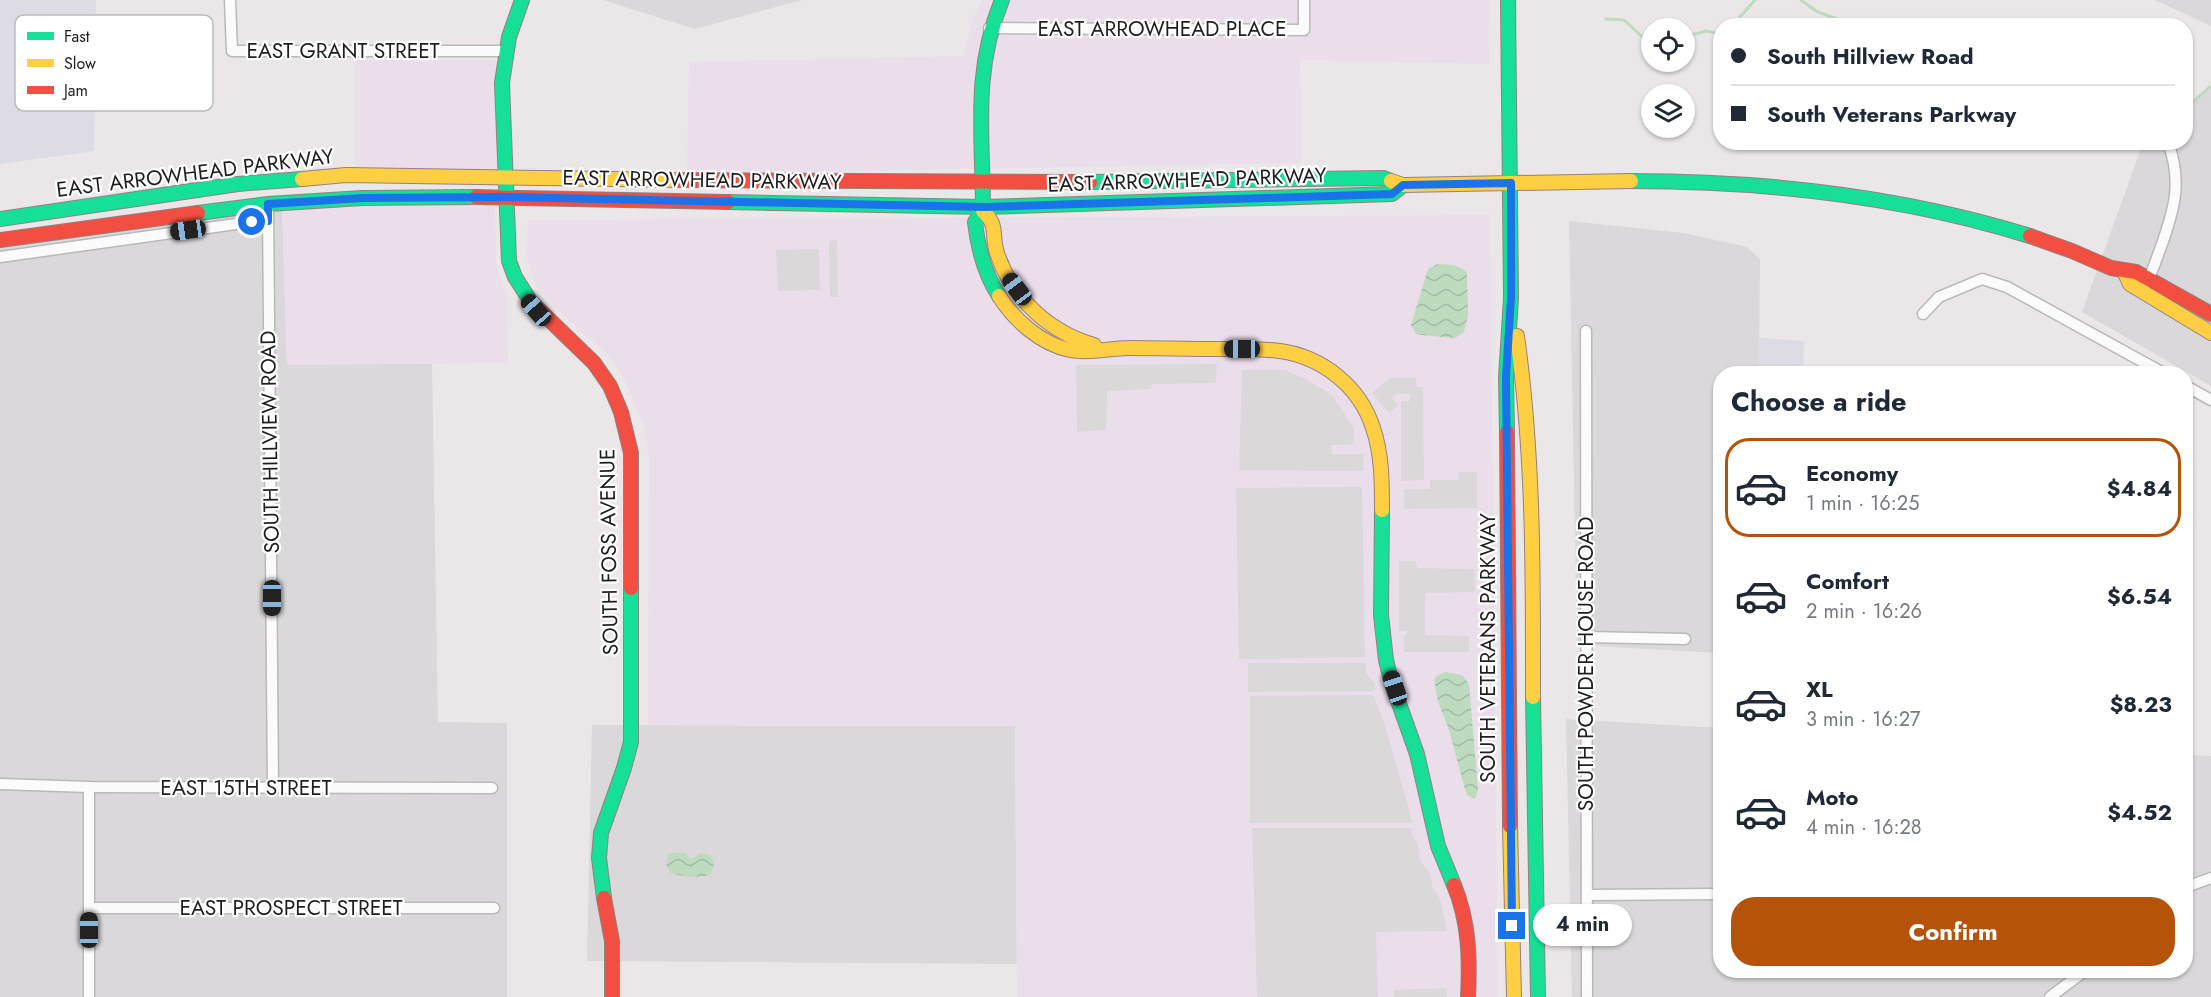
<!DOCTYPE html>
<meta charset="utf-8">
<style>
body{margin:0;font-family:Jost,sans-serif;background:#f2f2f3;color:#1f2937;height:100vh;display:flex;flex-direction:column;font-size:22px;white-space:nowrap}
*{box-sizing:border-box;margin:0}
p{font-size:20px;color:#747a83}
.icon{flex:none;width:33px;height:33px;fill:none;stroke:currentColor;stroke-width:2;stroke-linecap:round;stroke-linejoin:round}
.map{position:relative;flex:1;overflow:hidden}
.sheet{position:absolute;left:1713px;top:366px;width:480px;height:612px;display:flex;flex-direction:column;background:#fff;border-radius:24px;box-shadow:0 2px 4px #0004}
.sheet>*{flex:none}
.guide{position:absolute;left:1713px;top:18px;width:480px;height:132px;border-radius:24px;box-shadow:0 2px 4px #0004;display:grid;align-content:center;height:132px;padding:0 18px;background:#fff}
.controls{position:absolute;left:1641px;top:18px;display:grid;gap:12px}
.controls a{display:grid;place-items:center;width:54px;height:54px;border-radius:50%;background:#fff;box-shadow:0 2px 4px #0004;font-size:30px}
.end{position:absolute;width:27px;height:27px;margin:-14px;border:8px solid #1a73e8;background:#fff;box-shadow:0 0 0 3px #fff}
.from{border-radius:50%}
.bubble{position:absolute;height:42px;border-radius:21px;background:#fff;box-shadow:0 2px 4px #0004;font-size:20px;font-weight:700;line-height:42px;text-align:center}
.car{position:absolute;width:18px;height:36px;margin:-18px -9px;border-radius:8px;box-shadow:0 0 4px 2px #0007;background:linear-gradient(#222 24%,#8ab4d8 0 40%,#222 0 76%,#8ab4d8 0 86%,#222 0)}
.guide b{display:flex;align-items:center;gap:21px;height:57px;font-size:22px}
.guide b+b{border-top:2px solid #e0e1e3}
.guide i{width:15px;height:15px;background:#1f2937}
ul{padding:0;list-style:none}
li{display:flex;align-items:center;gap:18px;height:99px;margin:0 12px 9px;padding:0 6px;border:3px solid transparent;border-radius:24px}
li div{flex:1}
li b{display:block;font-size:22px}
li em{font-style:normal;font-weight:700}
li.on{border-color:#b45309}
li>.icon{width:54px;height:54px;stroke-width:1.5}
h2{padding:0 18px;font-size:27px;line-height:72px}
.primary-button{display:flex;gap:12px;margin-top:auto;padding:12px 18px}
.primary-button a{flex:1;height:69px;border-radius:24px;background:#b45309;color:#fff;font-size:24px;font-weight:700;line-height:69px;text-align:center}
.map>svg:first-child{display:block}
</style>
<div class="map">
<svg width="2211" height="997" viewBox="0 0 2211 997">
<defs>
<pattern id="water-waves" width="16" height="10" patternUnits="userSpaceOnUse" patternTransform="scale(1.5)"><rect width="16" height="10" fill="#bedbbf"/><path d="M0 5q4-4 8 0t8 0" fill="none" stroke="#a3bca4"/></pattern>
</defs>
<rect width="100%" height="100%" fill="#ebe7e9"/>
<!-- residential -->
<g fill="#dad8da">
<polygon points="603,0 802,0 695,29"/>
<polygon points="2155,0 2211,0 2211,26"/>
<polygon points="2211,86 2211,386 2082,312 2143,143 2186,142 2186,108"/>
<polygon points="282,206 287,364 432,364 438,722 507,723 507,997 0,997 0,247"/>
<polygon points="1569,221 1684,233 1747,247 1760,259 1759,373 1720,374 1720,653 1577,645"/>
<polygon points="1566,719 1720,728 1720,970 2186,970 2186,755 2211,756 2211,997 1572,997"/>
<polygon points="592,725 1015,726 1017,964 587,961"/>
</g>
<!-- commercial -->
<g fill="#eadeeb">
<polygon points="982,0 1490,0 1489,64 1300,60 1302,163 687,174 689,62 963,56 973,19"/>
<polygon points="355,60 497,60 498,181 355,182"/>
<polygon points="495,204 496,262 507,299 508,363 287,365 282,206"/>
<polygon points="1490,215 1498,997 1017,997 1015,726 648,725 649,459 643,424 627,384 609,356 553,306 536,286 526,255 528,220"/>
</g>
<!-- industrial -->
<g fill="#dddbe3">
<polygon points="0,0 96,0 94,151 0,164"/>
<polygon points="1759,338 1804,341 1803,373 1759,373"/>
</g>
<!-- religious -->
<g fill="#dad8d9">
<polygon points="837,240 838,297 830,297 829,241"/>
<polygon points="819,249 820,290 778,291 776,250"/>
<polygon points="1217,364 1216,383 1152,384 1151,389 1107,391 1106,430 1077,432 1076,365"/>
<polygon points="1242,370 1285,370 1306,379 1332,395 1353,427 1354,436 1354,443 1349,445 1331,445 1332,454 1364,454 1363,471 1239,470"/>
<polygon points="1390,378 1416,378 1416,387 1423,387 1424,480 1401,481 1401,401 1410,401 1410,394 1396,394 1392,399 1398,405 1389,413 1372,393"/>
<polygon points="1459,472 1477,472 1477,508 1404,509 1404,489 1430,489 1430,480 1458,480"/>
<polygon points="1362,487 1365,657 1239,659 1236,488"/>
<polygon points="1399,561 1416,561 1417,568 1474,569 1475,592 1425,593 1425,635 1469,636 1469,652 1404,652 1404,635 1407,635 1407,631 1399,631"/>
<polygon points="1366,663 1366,673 1375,684 1375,691 1248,692 1248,663"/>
<polygon points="1373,695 1383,719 1408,806 1412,823 1250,823 1250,696"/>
<polygon points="1252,828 1411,828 1412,835 1418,845 1420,860 1431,876 1432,886 1440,899 1447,931 1376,932 1378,997 1257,997"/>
<polygon points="1446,988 1447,997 1394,997 1394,990"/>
</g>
<!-- water -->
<g fill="url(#water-waves)">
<path d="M1438,264C1449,265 1460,264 1467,273L1468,315L1464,332L1455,338L1421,335L1416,334L1411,325L1427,272L1429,268Z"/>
<polygon points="1445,672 1462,675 1469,684 1478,790 1476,797 1474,799 1467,795 1464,786 1449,730 1438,702 1434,679 1437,676"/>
<path d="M669,853H687V856L691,859L700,853L710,855C716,862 714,867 710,875C696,878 684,877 670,873L666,864Z"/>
</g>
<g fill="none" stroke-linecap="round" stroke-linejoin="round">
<!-- stream -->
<g stroke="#bedbbf" stroke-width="3">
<polyline points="1801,0 1816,11 1854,26"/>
<polyline points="1606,19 1624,20 1648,42 1652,42"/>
<polyline points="1732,26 1755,0"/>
<polyline points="1684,37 1706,31 1720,34"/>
<polyline points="2186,108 2211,86"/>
</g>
<!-- street casing -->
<g stroke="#bab8b9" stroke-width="13">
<g id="street">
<polyline points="230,0 232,51 506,51"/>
<polyline points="989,28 1304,30 1304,0"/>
<polyline points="268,204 273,788"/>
<polyline points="0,257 236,224 268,221"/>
<path d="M2146,284C2153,271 2157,257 2162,244C2175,207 2182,181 2168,142"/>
<polyline points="1923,314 1939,297 1982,279 2007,287 2165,374"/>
<polyline points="1586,331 1587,997"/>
<polyline points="2186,386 2211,400"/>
<polyline points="1586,637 1685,639"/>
<polyline points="0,784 89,787 492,788"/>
<polyline points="2186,887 2211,878"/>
<polyline points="1587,895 1720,894"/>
<polyline points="89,908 494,908"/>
<polyline points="89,997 89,787"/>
<polyline points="2050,997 2086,970"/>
</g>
</g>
<!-- fast casing -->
<g stroke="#938183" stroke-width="16">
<g id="fast">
<polyline points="522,0 509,37 502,83 509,261 515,277 531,302"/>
<path d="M1631,181C1765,181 1902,196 2030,236"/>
<polyline points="1090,182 1384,178 1391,181"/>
<polyline points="728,202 984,207 1392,194 1403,185"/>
<polyline points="198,213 268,204 362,198 476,197"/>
<polyline points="0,219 238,184 302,179"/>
<path d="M999,296C984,273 978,249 975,222L983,211C983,135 972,73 1002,0"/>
<polyline points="1507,432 1506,377 1511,298 1508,0"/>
<polyline points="1382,510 1381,615 1386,660 1392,684 1417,754 1438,846 1454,885"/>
<polyline points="1533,697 1538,997"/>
<polyline points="604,898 599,858 601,833 624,768 631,742 631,588"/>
</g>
</g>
<!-- slow casing -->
<g stroke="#938183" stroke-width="16">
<g id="slow">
<polyline points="302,179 346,175 678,180"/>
<polyline points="1391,181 1403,185 1631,181"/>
<path d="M983,211C999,226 991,235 997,253C1012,298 1049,332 1094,345"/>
<polyline points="2125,273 2130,284 2211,333"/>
<path d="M999,296C1015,321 1041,344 1070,350C1089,354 1110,348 1129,348C1158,348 1187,349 1216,349C1237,349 1259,348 1280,351C1323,357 1360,387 1373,428C1382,454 1382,482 1382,510"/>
<path d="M1517,336C1534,457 1533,576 1533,697"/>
<polyline points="1510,826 1514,997"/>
</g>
</g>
<!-- jam casing -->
<g stroke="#938183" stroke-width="16">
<g id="jam">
<polyline points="678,180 1090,182"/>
<polyline points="476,197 728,202"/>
<polyline points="2030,236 2072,251 2111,268 2136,272 2211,314"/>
<polyline points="0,240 198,213"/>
<polyline points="531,302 594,363 610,386 621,412 631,453 631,588"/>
<polyline points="1507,432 1510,826"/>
<path d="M1454,885C1469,921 1470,959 1468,997"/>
<polyline points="604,898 612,941 612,997"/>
</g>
</g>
<!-- street -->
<use href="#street" stroke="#fcfbfc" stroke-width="10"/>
<!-- fast -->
<use href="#fast" stroke="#16e098" stroke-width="14"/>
<!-- slow -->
<use href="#slow" stroke="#ffcf43" stroke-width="14"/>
<!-- jam -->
<use href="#jam" stroke="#f24e42" stroke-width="14"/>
</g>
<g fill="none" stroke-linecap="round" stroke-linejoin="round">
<!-- route -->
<polyline stroke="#1a73e8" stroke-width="8" points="252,222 268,221 268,204 362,198 505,197 984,207 1392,194 1403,185 1511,183 1511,298 1506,377 1512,926"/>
</g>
<g text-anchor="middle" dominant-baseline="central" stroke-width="4.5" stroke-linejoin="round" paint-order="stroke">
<!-- street labels -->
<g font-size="21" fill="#1e1e1e" stroke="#fff">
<text x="1162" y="29">EAST ARROWHEAD PLACE</text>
<text x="343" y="51">EAST GRANT STREET</text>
<text transform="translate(195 173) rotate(-7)">EAST ARROWHEAD PARKWAY</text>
<text transform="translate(702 180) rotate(1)">EAST ARROWHEAD PARKWAY</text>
<text transform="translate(1187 180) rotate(-2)">EAST ARROWHEAD PARKWAY</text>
<text transform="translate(270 442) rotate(-91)">SOUTH HILLVIEW ROAD</text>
<text transform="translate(609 552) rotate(-91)">SOUTH FOSS AVENUE</text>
<text transform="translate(1488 648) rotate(-90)">SOUTH VETERANS PARKWAY</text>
<text transform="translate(1586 664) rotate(-90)">SOUTH POWDER HOUSE ROAD</text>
<text x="246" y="788">EAST 15TH STREET</text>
<text x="291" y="908">EAST PROSPECT STREET</text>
</g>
</g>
<!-- legend -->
<rect x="15" y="15" width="198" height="96" rx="9" fill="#fff" stroke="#bcbcbc" stroke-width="1.5"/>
<rect x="27" y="32" width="27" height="8" fill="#16e098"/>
<rect x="27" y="59" width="27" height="8" fill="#ffcf43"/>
<rect x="27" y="86" width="27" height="8" fill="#f24e42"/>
<g font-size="16" fill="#1e1e1e">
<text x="64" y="42">Fast</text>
<text x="64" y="69">Slow</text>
<text x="64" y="96">Jam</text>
</g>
</svg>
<div class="controls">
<a><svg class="icon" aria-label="locate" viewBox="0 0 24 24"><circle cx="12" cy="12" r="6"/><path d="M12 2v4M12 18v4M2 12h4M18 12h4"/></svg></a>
<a><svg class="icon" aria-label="layers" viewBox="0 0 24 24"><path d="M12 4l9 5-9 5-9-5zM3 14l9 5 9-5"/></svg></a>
</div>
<i class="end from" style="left:252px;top:222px"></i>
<i class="end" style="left:1512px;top:926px"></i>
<div class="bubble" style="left:1533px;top:904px;width:99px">4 min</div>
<i class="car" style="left:188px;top:230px;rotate:262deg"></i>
<i class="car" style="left:1017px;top:289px;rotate:323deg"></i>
<i class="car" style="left:536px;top:310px;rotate:319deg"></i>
<i class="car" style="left:1242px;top:349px;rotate:270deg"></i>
<i class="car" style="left:272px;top:598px;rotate:180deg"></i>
<i class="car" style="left:1395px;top:688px;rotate:341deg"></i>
<i class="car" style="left:89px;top:930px;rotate:0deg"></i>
<div class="guide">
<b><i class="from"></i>South Hillview Road</b>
<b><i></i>South Veterans Parkway</b>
</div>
<section class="sheet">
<h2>Choose a ride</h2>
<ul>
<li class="on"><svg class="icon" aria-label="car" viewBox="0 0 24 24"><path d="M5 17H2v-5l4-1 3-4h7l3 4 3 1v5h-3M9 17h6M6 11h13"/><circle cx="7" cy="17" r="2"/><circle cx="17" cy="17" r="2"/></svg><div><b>Economy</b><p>1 min · 16:25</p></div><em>$4.84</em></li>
<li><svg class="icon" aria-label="car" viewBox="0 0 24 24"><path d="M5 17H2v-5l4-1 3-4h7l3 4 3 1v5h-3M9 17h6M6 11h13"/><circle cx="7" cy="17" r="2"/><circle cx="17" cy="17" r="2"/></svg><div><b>Comfort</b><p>2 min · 16:26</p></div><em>$6.54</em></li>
<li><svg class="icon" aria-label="car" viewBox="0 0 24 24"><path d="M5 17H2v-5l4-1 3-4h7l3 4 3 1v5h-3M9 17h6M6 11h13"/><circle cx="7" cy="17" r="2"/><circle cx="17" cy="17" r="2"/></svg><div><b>XL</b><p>3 min · 16:27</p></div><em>$8.23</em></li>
<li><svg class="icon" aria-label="car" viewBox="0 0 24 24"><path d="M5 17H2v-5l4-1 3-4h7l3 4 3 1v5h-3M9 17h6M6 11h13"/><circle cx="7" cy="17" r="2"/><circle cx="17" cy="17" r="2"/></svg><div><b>Moto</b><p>4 min · 16:28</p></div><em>$4.52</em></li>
</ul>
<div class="primary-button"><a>Confirm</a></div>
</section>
</div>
